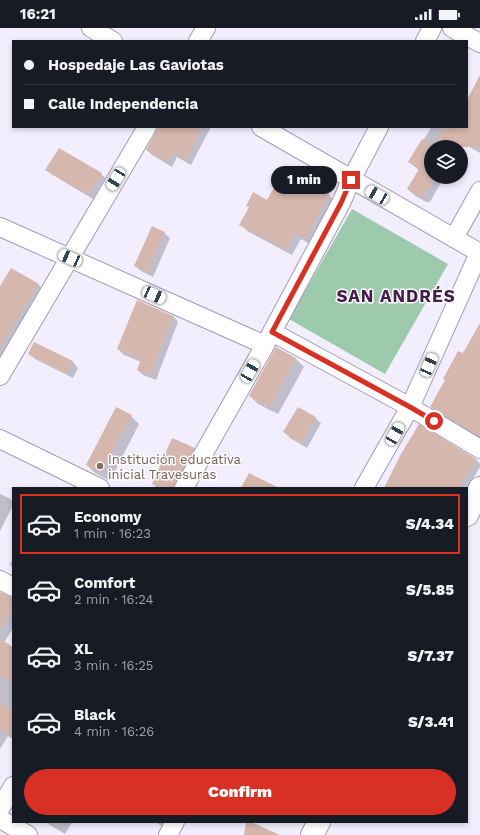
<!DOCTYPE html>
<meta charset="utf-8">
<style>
body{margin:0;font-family:"Work Sans",sans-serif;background:#242831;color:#f1f3f6;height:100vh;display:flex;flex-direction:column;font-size:15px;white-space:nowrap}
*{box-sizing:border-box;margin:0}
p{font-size:13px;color:#9ea1a6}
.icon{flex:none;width:22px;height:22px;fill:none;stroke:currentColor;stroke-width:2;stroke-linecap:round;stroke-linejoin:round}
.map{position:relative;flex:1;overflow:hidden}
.side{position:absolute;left:12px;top:459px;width:456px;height:336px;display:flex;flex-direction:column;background:#171b24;border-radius:0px;box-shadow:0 2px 6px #0003}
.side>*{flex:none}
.top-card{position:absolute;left:12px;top:12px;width:456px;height:88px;border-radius:0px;box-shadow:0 2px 6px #0003;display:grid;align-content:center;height:88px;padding:0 12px;background:#171b24}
.buttons{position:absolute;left:424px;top:112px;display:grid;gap:8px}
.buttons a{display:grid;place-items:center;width:44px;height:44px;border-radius:50%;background:#171b24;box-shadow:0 2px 6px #0003;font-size:20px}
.end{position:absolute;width:18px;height:18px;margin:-9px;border:5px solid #d93025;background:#fff;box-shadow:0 0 0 2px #fff}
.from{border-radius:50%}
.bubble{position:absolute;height:28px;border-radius:14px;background:#171b24;box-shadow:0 2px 6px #0003;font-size:13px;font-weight:800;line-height:28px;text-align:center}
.car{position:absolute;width:12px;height:24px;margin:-12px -6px;border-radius:5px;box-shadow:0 0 3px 1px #0007;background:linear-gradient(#fff 24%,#345 0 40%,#fff 0 76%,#345 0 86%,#fff 0)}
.top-card b{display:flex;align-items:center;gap:14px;height:38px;font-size:15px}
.top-card b+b{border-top:1px solid #363941}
.top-card i{width:10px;height:10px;background:#f1f3f6}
ul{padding:7px 0 0;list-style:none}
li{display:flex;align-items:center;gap:12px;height:60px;margin:0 8px 6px;padding:0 4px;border:2px solid transparent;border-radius:0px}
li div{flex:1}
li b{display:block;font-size:15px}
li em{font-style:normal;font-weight:800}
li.on{border-color:#d93025}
li>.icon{width:36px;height:36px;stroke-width:1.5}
.action{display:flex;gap:8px;margin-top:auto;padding:8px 12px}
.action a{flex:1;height:46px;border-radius:24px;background:#d93025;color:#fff;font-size:16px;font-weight:800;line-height:46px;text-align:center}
.status{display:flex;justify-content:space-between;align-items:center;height:28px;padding:0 20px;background:#171b24;direction:ltr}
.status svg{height:11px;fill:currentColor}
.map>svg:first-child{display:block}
</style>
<div class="status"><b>16:21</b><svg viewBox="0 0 49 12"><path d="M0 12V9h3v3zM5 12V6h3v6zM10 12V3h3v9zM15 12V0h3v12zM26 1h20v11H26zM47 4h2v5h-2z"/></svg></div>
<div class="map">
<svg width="480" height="807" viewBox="0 0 480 807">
<rect width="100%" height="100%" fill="#f2eefe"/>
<!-- green -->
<polygon fill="#9dcaad" points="352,181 448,236 385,346 289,291"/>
<!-- shadow -->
<g fill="#0003">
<polygon points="467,79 480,87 480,125 464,116 461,121 461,119 431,119 431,149 444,149 430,174 426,174 414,167 408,161 420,143 409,134 431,100 430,99 467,99"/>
<polygon points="159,99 211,99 191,137 177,129 172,139 152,127 147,122"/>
<polygon points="47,142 101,146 105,150 93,171 51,146"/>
<polygon points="329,167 336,174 312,217 301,211 292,227 247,203 241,196 250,180 247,177 268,174"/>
<polygon points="164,205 170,210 153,249 141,243 135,238"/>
<polygon points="11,241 39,257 45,264 0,336 0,259"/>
<polygon points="173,288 178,294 156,352 143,347 138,342 141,334 124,327 118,321"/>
<polygon points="480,301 480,411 439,386 432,379"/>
<polygon points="35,315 73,334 78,340 73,350 35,331 29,326"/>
<polygon points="276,320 296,331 304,339 278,386 258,376 250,368"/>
<polygon points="131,388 139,396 110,453 95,445 87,437"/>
<polygon points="315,390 321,395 307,420 290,410 284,404"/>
<polygon points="194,421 198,425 179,460 157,460 153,456"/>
<polygon points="476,431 480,436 480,439 467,460 385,460"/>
<polygon points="0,466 9,470 13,474 13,477 0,503"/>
<polygon points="13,531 13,539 10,537"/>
<polygon points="0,565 13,570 13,600 4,615 13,620 13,711 8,708 0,721"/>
<polygon points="45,794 72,794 65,806"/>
<polygon points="155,794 164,794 162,798"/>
</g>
<!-- building -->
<g fill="#d5b7ae">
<polygon points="480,47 480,119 433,119 445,99 467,99 467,72"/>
<polygon points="158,99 203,99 185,132 172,125 166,134 146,122"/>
<polygon points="422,111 431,115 431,155 422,170 407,161 419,141 408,134"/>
<polygon points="59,120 102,145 88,167 45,142"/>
<polygon points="284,142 330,166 305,211 294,205 286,221 239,197 249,179 246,178 253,164 267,172"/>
<polygon points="152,198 165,204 147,244 134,238"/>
<polygon points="11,240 39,256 0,319 0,258"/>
<polygon points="137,272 173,288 150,347 137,342 141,331 117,321"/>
<polygon points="480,295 480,409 430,379 445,352 443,351 458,323 463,325"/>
<polygon points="34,314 73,333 67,346 28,326"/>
<polygon points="276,319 296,330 270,379 249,368"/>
<polygon points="116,379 132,387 101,445 86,437"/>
<polygon points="298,379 316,389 301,415 283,404"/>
<polygon points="419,396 476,431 471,442 458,460 384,460 401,426"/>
<polygon points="172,410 195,420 175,455 174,460 160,460 152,456"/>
<polygon points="249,445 279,460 241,460"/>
<polygon points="0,564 13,570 13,579 0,602"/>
<polygon points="0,611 13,619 13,655 0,648"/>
<polygon points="0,674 13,682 13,709 0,702"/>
<polygon points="246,794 251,794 280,807 244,807"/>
</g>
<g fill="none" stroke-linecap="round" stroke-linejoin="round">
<!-- minor casing -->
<g stroke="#a39cb5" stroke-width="20">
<g id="minor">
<polyline points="91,0 113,13"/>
<polyline points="452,0 480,15"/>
<polyline points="198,13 206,0"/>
<polyline points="425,13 432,0"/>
<polyline points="261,99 480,225"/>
<polyline points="0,199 265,317"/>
<polyline points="454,210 480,163"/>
<polyline points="272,304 410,379 480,421"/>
<polyline points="0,348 147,99"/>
<polyline points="0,411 100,460"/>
<polyline points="184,460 265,317 341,175 351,152 379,99"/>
<polyline points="364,460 410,379 479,225"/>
<polyline points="0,552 13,559"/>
<polyline points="0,781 13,758"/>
<polyline points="0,791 28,807"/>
<polyline points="168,807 175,794"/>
</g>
</g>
<!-- primary casing -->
<g stroke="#a39cb5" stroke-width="24">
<g id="primary">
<polyline points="467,487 480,460"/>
<polyline points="312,807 319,794"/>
</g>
</g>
<!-- minor -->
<use href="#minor" stroke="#fff" stroke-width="18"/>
<!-- primary -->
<use href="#primary" stroke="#fff" stroke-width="22"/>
</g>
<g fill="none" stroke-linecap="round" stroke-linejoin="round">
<!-- route -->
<polyline stroke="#d93025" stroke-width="5" points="351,152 341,175 272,304 410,379 434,393"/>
</g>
<!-- markers -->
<circle fill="#8d6e63" stroke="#fefefe" stroke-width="1.5" cx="100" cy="438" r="4"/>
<g text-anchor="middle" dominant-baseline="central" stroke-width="3" stroke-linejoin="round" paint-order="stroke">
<!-- education labels -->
<g font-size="13" fill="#785e54" stroke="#fefefe" text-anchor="start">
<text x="108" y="431">Institución educativa<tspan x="108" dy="15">inicial Travesuras</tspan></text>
</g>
<!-- district labels -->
<g font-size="17" font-weight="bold" letter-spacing="1" fill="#471a4d" stroke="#fefefe">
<text x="396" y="268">SAN ANDRÉS</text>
</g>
</g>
</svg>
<div class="buttons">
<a><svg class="icon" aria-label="layers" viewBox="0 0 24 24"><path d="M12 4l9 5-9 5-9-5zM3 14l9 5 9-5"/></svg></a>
</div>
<i class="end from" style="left:434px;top:393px"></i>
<i class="end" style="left:351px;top:152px"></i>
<div class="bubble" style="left:271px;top:138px;width:66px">1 min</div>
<i class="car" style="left:116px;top:151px;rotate:211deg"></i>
<i class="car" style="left:377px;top:167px;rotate:300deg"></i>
<i class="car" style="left:70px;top:230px;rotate:294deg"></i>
<i class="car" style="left:154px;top:267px;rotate:114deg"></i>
<i class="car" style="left:429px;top:337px;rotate:24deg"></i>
<i class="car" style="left:250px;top:343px;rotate:30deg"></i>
<i class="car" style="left:395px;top:406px;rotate:30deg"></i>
<div class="top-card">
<b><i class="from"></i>Hospedaje Las Gaviotas</b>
<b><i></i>Calle Independencia</b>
</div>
<section class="side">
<ul>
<li class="on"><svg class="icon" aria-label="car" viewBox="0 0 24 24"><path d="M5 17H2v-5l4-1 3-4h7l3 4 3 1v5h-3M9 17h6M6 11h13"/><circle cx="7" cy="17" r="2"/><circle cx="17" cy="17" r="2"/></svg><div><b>Economy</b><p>1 min · 16:23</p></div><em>S/4.34</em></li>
<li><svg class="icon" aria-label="car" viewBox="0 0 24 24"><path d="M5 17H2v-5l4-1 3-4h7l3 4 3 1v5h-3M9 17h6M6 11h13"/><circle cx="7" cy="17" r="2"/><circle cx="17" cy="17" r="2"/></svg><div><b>Comfort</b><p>2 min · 16:24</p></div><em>S/5.85</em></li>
<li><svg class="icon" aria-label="car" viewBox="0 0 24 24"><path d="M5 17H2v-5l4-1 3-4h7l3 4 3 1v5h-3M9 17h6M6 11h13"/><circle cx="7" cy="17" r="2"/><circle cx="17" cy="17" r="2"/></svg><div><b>XL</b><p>3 min · 16:25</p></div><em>S/7.37</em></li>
<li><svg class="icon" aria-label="car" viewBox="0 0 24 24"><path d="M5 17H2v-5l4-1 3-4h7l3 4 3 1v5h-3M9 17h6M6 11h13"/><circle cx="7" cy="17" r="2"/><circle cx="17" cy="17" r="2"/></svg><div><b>Black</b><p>4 min · 16:26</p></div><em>S/3.41</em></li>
</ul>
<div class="action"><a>Confirm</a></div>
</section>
</div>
